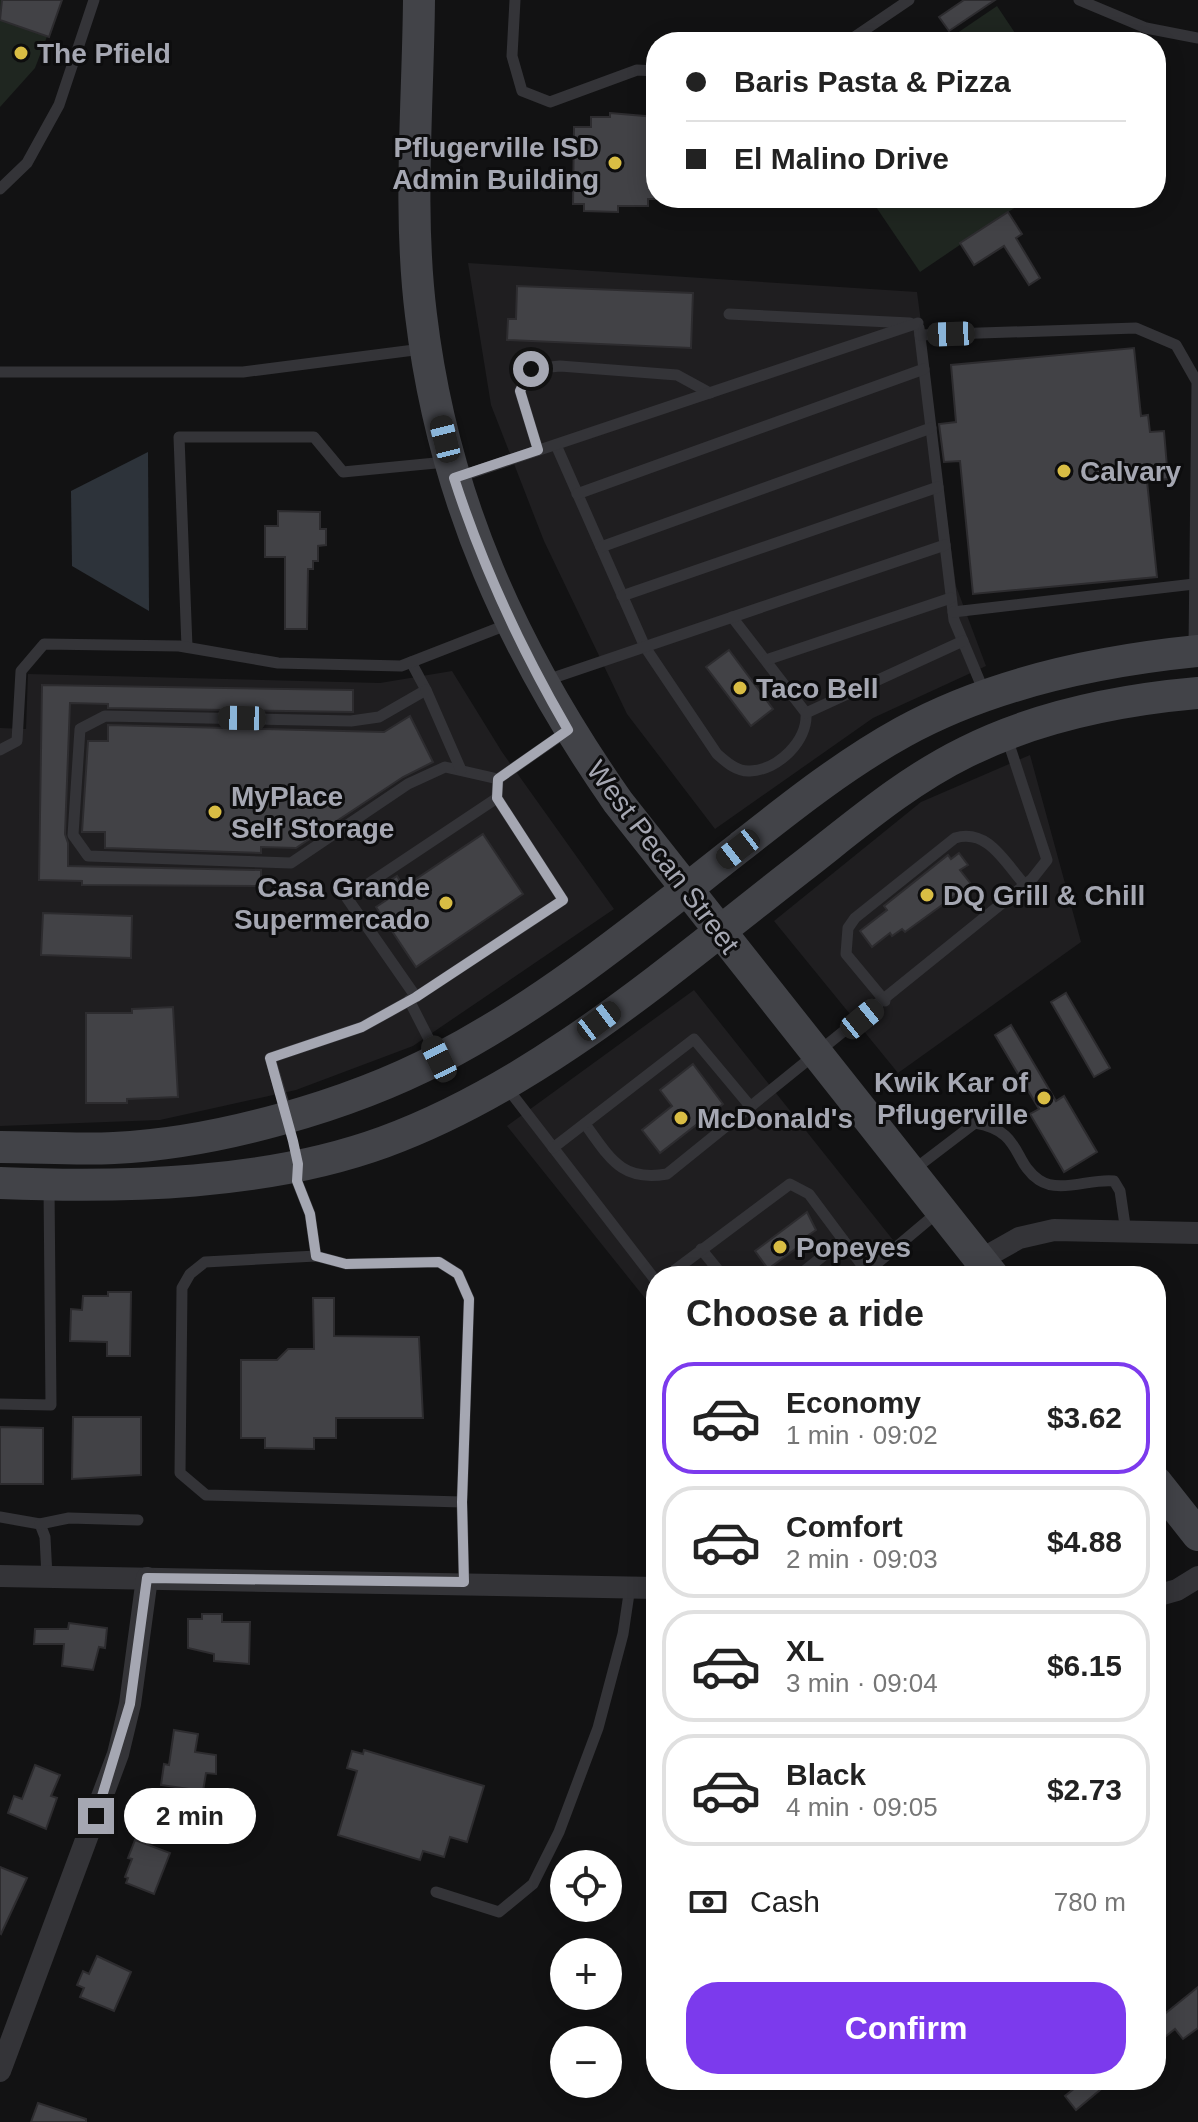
<!DOCTYPE html>
<meta charset="utf-8">
<style>
body{margin:0;font-family:Helvetica,sans-serif;background:#f6f6f6;color:#222;height:100vh;display:flex;flex-direction:column;font-size:30px;white-space:nowrap}
*{box-sizing:border-box;margin:0}
p{font-size:26px;color:#767676}
.icon{flex:none;width:44px;height:44px;fill:none;stroke:currentColor;stroke-width:2;stroke-linecap:round;stroke-linejoin:round}
.map{position:relative;flex:1;overflow:hidden}
.drawer{position:absolute;left:646px;top:1266px;width:520px;height:824px;display:flex;flex-direction:column;background:#fff;border-radius:32px;box-shadow:0 4px 20px #0003}
.drawer>*{flex:none}
.hud{position:absolute;left:646px;top:32px;width:520px;height:176px;border-radius:32px;box-shadow:0 4px 20px #0003;display:grid;align-content:center;height:176px;padding:0 40px;background:#fff}
.buttons{position:absolute;left:550px;top:1850px;display:grid;gap:16px}
.buttons a{display:grid;place-items:center;width:72px;height:72px;border-radius:50%;background:#fff;box-shadow:0 4px 20px #0003;font-size:40px}
.end{position:absolute;width:36px;height:36px;margin:-18px;border:10px solid #a5a7b2;background:#111;box-shadow:0 0 0 4px #111}
.from{border-radius:50%}
.bubble{position:absolute;height:56px;border-radius:28px;background:#fff;box-shadow:0 4px 20px #0003;font-size:26px;font-weight:800;line-height:56px;text-align:center}
.car{position:absolute;width:24px;height:48px;margin:-24px -12px;border-radius:10px;box-shadow:0 0 6px 2px #0007;background:linear-gradient(#222 24%,#8ab4d8 0 40%,#222 0 76%,#8ab4d8 0 86%,#222 0)}
.hud b{display:flex;align-items:center;gap:28px;height:76px;font-size:30px}
.hud b+b{border-top:2px solid #e0e0e0}
.hud i{width:20px;height:20px;background:#222}
ul{padding:0;list-style:none}
li{display:flex;align-items:center;gap:24px;height:112px;margin:0 16px 12px;padding:0 24px;border:4px solid #e0e0e0;border-radius:32px}
li div{flex:1}
li b{display:block;font-size:30px}
li em{font-style:normal;font-weight:800}
li.active{border-color:#7c3aed}
li>.icon{width:72px;height:72px;stroke-width:1.5}
h2{padding:0 40px;font-size:36px;line-height:96px}
.pay{display:flex;align-items:center;gap:20px;height:88px;padding:0 40px;font-size:30px}
.pay p{margin-inline-start:auto}
.action{display:flex;gap:16px;margin-top:auto;padding:16px 40px}
.action a{flex:1;height:92px;border-radius:32px;background:#7c3aed;color:#fff;font-size:32px;font-weight:800;line-height:92px;text-align:center}
.map>svg:first-child{display:block}
</style>
<div class="map">
<svg width="1198" height="2122" viewBox="0 0 1198 2122">
<rect width="100%" height="100%" fill="#121213"/>
<!-- built -->
<g fill="#1f1e20">
<polygon points="468,263 917,292 956,586 986,666 873,718 715,829 627,714 544,541 491,405"/>
<polygon points="452,671 502,752 614,909 413,1046 296,1090 160,1120 0,1126 0,728 26,729 28,674 380,683"/>
<polygon points="1030,755 1081,942 898,1073 774,921 921,802"/>
<polygon points="694,990 893,1240 848,1276 656,1276 656,1312 507,1126"/>
</g>
<!-- green -->
<g fill="#1f2620">
<polygon points="0,0 61,0 35,68 0,107"/>
<polygon points="997,6 1021,42 944,42"/>
<polygon points="870,198 1029,198 920,272"/>
</g>
<!-- water -->
<polygon fill="#2d333a" points="148,452 149,611 72,566 71,491"/>
<!-- building -->
<g fill="#424246" stroke="#2d2c2f" stroke-width="2">
<polygon points="2,0 62,0 49,37 0,20"/>
<polygon points="964,0 995,0 949,31 939,17"/>
<polygon points="610,113 656,117 656,199 648,199 648,206 618,206 618,212 584,211 584,204 573,204 574,127 591,127 591,117 610,117"/>
<polygon points="1008,212 1022,234 1016,238 1040,278 1029,285 1004,246 974,265 960,243"/>
<polygon points="517,286 693,293 691,348 507,340 508,319 516,319"/>
<polygon points="1134,348 1141,416 1148,415 1150,432 1164,431 1168,479 1147,481 1157,577 973,594 960,461 944,462 939,424 956,422 951,365"/>
<polygon points="278,511 320,512 320,529 326,529 326,545 318,546 318,561 313,561 313,569 308,569 307,629 285,629 285,557 265,557 265,526 278,526"/>
<polygon points="729,650 773,709 751,726 706,667"/>
<polygon points="42,685 353,690 353,712 108,708 108,704 70,703 65,834 68,843 68,866 261,870 261,886 82,885 82,881 39,880"/>
<polygon points="410,716 433,762 403,777 296,848 261,847 261,853 105,848 105,832 82,832 88,741 108,741 108,725 384,732"/>
<polygon points="483,834 523,894 416,967 376,907 388,899 380,887 397,876 404,887"/>
<polygon points="959,853 968,865 960,870 971,884 905,932 902,929 892,936 890,933 872,947 860,931 887,910 884,906 948,855 951,859"/>
<polygon points="43,913 132,916 131,958 41,955"/>
<polygon points="1066,993 1110,1068 1094,1077 1051,1002"/>
<polygon points="173,1007 178,1097 127,1099 127,1103 86,1103 86,1013 132,1013 132,1009"/>
<polygon points="1011,1025 1056,1101 1064,1096 1097,1152 1064,1172 1030,1114 1039,1109 995,1035"/>
<polygon points="693,1064 723,1104 660,1153 642,1130 672,1106 660,1090"/>
<polygon points="807,1212 816,1230 803,1239 805,1242 768,1269 755,1251"/>
<polygon points="108,1292 131,1292 130,1356 107,1356 107,1342 70,1341 71,1309 82,1310 83,1296 108,1296"/>
<polygon points="313,1298 334,1298 334,1336 419,1337 423,1418 336,1418 336,1438 314,1438 314,1449 265,1448 265,1438 241,1438 241,1360 277,1360 288,1349 314,1349"/>
<polygon points="73,1417 141,1417 141,1475 72,1479"/>
<polygon points="0,1427 43,1428 43,1484 0,1484"/>
<polygon points="202,1614 222,1614 222,1622 250,1622 249,1664 214,1661 214,1654 188,1648 188,1619 202,1619"/>
<polygon points="69,1623 107,1628 105,1648 99,1647 93,1670 62,1666 64,1644 34,1644 35,1629 68,1629"/>
<polygon points="174,1730 198,1734 195,1752 216,1755 216,1774 206,1773 203,1791 161,1785 164,1764 169,1765"/>
<polygon points="364,1750 484,1786 467,1842 450,1837 444,1857 423,1851 420,1860 338,1835 357,1771 347,1768 352,1751 363,1754"/>
<polygon points="35,1765 60,1775 51,1796 57,1798 46,1829 8,1813 14,1796 22,1799"/>
<polygon points="135,1840 170,1853 154,1894 126,1883 128,1878 125,1877 132,1859 128,1858"/>
<polygon points="0,1867 27,1878 1,1934 0,1933"/>
<polygon points="97,1956 131,1972 114,2011 80,1997 84,1988 77,1985 83,1971 89,1974"/>
<polygon points="1198,1987 1198,2028 1183,2039 1175,2029 1156,2044 1156,2021"/>
<polygon points="1085,2080 1112,2080 1076,2110 1065,2096"/>
<polygon points="38,2103 86,2119 86,2122 31,2122"/>
</g>
<g fill="none" stroke-linecap="round" stroke-linejoin="round">
<!-- lane -->
<g stroke="#343438" stroke-width="11">
<polyline points="515,0 512,56 522,91 550,102 637,70 656,71"/>
<polyline points="1079,0 1146,28 1198,38"/>
<polyline points="847,42 909,0"/>
<polyline points="0,189 27,163 59,105 94,0"/>
<polyline points="729,314 910,323"/>
<polyline points="919,328 954,620 985,694"/>
<polyline points="920,335 1136,328 1176,345 1197,382 1194,647"/>
<polyline points="0,372 243,372 422,349"/>
<path d="M556,445L645,647L717,754C726,762 737,772 750,771C778,770 808,741 806,713L732,617"/>
<polyline points="538,450 520,391 531,369 560,366 677,375 710,393"/>
<polyline points="459,477 918,323"/>
<polyline points="577,494 924,369"/>
<polyline points="601,547 931,428"/>
<polyline points="622,596 938,487"/>
<polyline points="953,612 1194,584"/>
<polyline points="187,647 179,437 314,437 343,472 446,462"/>
<polyline points="766,660 951,598"/>
<polyline points="411,662 426,690 379,717 351,721 105,716 80,729 73,835 88,856 291,863 408,784 445,767 498,779"/>
<polyline points="544,681 945,545"/>
<polyline points="426,690 461,770"/>
<polyline points="806,713 963,641"/>
<polyline points="0,750 17,741 21,671 44,644 179,646 278,663 401,666 509,624"/>
<polyline points="416,997 347,898 497,798"/>
<polyline points="409,1000 437,1055"/>
<path d="M885,1001L846,954L848,928L855,918L955,838C988,828 1005,863 1025,885"/>
<polyline points="505,1085 656,1281"/>
<polyline points="287,1114 270,1058 362,1027 416,997 563,900 497,798 498,779 567,731"/>
<path d="M585,1124C610,1158 621,1182 667,1174L1032,879L1047,860L1007,738"/>
<polyline points="553,1148 694,1039 750,1106"/>
<polyline points="298,1167 297,1181 310,1214 316,1256"/>
<path d="M912,1171L975,1123C1023,1131 1012,1162 1039,1180C1060,1194 1091,1178 1114,1181L1120,1191L1126,1232"/>
<polyline points="701,1249 723,1276"/>
<polyline points="667,1276 790,1184 809,1194 870,1276"/>
<polyline points="798,1276 843,1240"/>
<polyline points="862,1276 938,1212"/>
<polyline points="0,1404 51,1405 49,1186"/>
<polyline points="462,1502 206,1495 180,1473 182,1288 190,1274 205,1262 316,1256 346,1264 439,1262 458,1274 469,1299 462,1502 464,1582"/>
<polyline points="0,1517 40,1524 45,1537 47,1577"/>
<polyline points="40,1524 69,1518 138,1520"/>
<polyline points="436,1892 499,1912 533,1884 559,1832 598,1728 623,1634 630,1587"/>
</g>
<!-- street -->
<g stroke="#343438" stroke-width="22">
<polyline points="980,1260 1019,1238 1054,1230 1198,1233"/>
<polyline points="0,1576 656,1588"/>
<polyline points="1156,1596 1177,1590 1198,1577"/>
<polyline points="0,2071 118,1754 130,1704 147,1578"/>
</g>
<!-- secondary -->
<g stroke="#424348" stroke-width="32">
<path d="M419,0C418,104 408,211 421,315C443,499 513,651 618,802L993,1276"/>
<path d="M0,1147C38,1147 76,1150 114,1148C217,1143 348,1106 440,1058C548,1002 644,922 740,847C792,806 845,764 903,732C992,683 1098,661 1198,651"/>
<path d="M0,1183C124,1188 266,1185 384,1142C542,1084 676,964 807,863C858,823 907,781 966,752C1038,716 1118,700 1198,693"/>
<polyline points="1156,1482 1198,1535"/>
</g>
</g>
<g fill="none" stroke-linecap="round" stroke-linejoin="round">
<!-- route -->
<path stroke="#a5a7b2" stroke-width="10" d="M96,1816L130,1704L147,1578L464,1582L462,1502L469,1299L458,1274L439,1262L346,1264L316,1256L310,1214L297,1181L298,1164L293,1141L270,1058L362,1027L416,997L563,900L497,798L498,779L568,730C521,649 483,568 454,478L538,450L520,391L531,369"/>
</g>
<!-- markers -->
<g fill="#d9bd44" stroke="#0d0d0e" stroke-width="3">
<circle cx="21" cy="53" r="8"/>
<circle cx="615" cy="163" r="8"/>
<circle cx="1064" cy="471" r="8"/>
<circle cx="740" cy="688" r="8"/>
<circle cx="215" cy="812" r="8"/>
<circle cx="927" cy="895" r="8"/>
<circle cx="446" cy="903" r="8"/>
<circle cx="1044" cy="1098" r="8"/>
<circle cx="681" cy="1118" r="8"/>
<circle cx="780" cy="1247" r="8"/>
</g>
<g text-anchor="middle" dominant-baseline="central" stroke-width="6" stroke-linejoin="round" paint-order="stroke">
<!-- poi labels -->
<g font-size="28" font-weight="bold" fill="#a5a7b2" stroke="#0d0d0e" text-anchor="start">
<text x="37" y="53">The Pfield</text>
<text x="599" y="147" text-anchor="end">Pflugerville ISD<tspan x="599" dy="32">Admin Building</tspan></text>
<text x="1080" y="471">Calvary</text>
<text x="756" y="688">Taco Bell</text>
<text x="231" y="796">MyPlace<tspan x="231" dy="32">Self Storage</tspan></text>
<text x="430" y="887" text-anchor="end">Casa Grande<tspan x="430" dy="32">Supermercado</tspan></text>
<text x="943" y="895">DQ Grill &amp; Chill</text>
<text x="1028" y="1082" text-anchor="end">Kwik Kar of<tspan x="1028" dy="32">Pflugerville</tspan></text>
<text x="697" y="1118">McDonald's</text>
<text x="796" y="1247">Popeyes</text>
</g>
<!-- street labels -->
<g font-size="28" fill="#a5a7b2" stroke="#0d0d0e">
<text transform="translate(663 857) rotate(53)">West Pecan Street</text>
</g>
</g>
</svg>
<div class="buttons">
<a><svg class="icon" aria-label="locate" viewBox="0 0 24 24"><circle cx="12" cy="12" r="6"/><path d="M12 2v4M12 18v4M2 12h4M18 12h4"/></svg></a>
<a>+</a>
<a>−</a>
</div>
<i class="end from" style="left:531px;top:369px"></i>
<i class="end" style="left:96px;top:1816px"></i>
<div class="bubble" style="left:124px;top:1788px;width:132px">2 min</div>
<i class="car" style="left:951px;top:334px;rotate:268deg"></i>
<i class="car" style="left:445px;top:439px;rotate:346deg"></i>
<i class="car" style="left:242px;top:718px;rotate:271deg"></i>
<i class="car" style="left:738px;top:849px;rotate:232deg"></i>
<i class="car" style="left:862px;top:1019px;rotate:51deg"></i>
<i class="car" style="left:599px;top:1021px;rotate:53deg"></i>
<i class="car" style="left:439px;top:1059px;rotate:334deg"></i>
<div class="hud">
<b><i class="from"></i>Baris Pasta &amp; Pizza</b>
<b><i></i>El Malino Drive</b>
</div>
<section class="drawer">
<h2>Choose a ride</h2>
<ul>
<li class="active"><svg class="icon" aria-label="car" viewBox="0 0 24 24"><path d="M5 17H2v-5l4-1 3-4h7l3 4 3 1v5h-3M9 17h6M6 11h13"/><circle cx="7" cy="17" r="2"/><circle cx="17" cy="17" r="2"/></svg><div><b>Economy</b><p>1 min · 09:02</p></div><em>$3.62</em></li>
<li><svg class="icon" aria-label="car" viewBox="0 0 24 24"><path d="M5 17H2v-5l4-1 3-4h7l3 4 3 1v5h-3M9 17h6M6 11h13"/><circle cx="7" cy="17" r="2"/><circle cx="17" cy="17" r="2"/></svg><div><b>Comfort</b><p>2 min · 09:03</p></div><em>$4.88</em></li>
<li><svg class="icon" aria-label="car" viewBox="0 0 24 24"><path d="M5 17H2v-5l4-1 3-4h7l3 4 3 1v5h-3M9 17h6M6 11h13"/><circle cx="7" cy="17" r="2"/><circle cx="17" cy="17" r="2"/></svg><div><b>XL</b><p>3 min · 09:04</p></div><em>$6.15</em></li>
<li><svg class="icon" aria-label="car" viewBox="0 0 24 24"><path d="M5 17H2v-5l4-1 3-4h7l3 4 3 1v5h-3M9 17h6M6 11h13"/><circle cx="7" cy="17" r="2"/><circle cx="17" cy="17" r="2"/></svg><div><b>Black</b><p>4 min · 09:05</p></div><em>$2.73</em></li>
</ul>
<div class="pay"><svg class="icon" aria-label="cash" viewBox="0 0 24 24"><path d="M3 7h18v10H3z"/><circle cx="12" cy="12" r="2"/></svg>Cash<p>780 m</p></div>
<div class="action"><a>Confirm</a></div>
</section>
</div>
